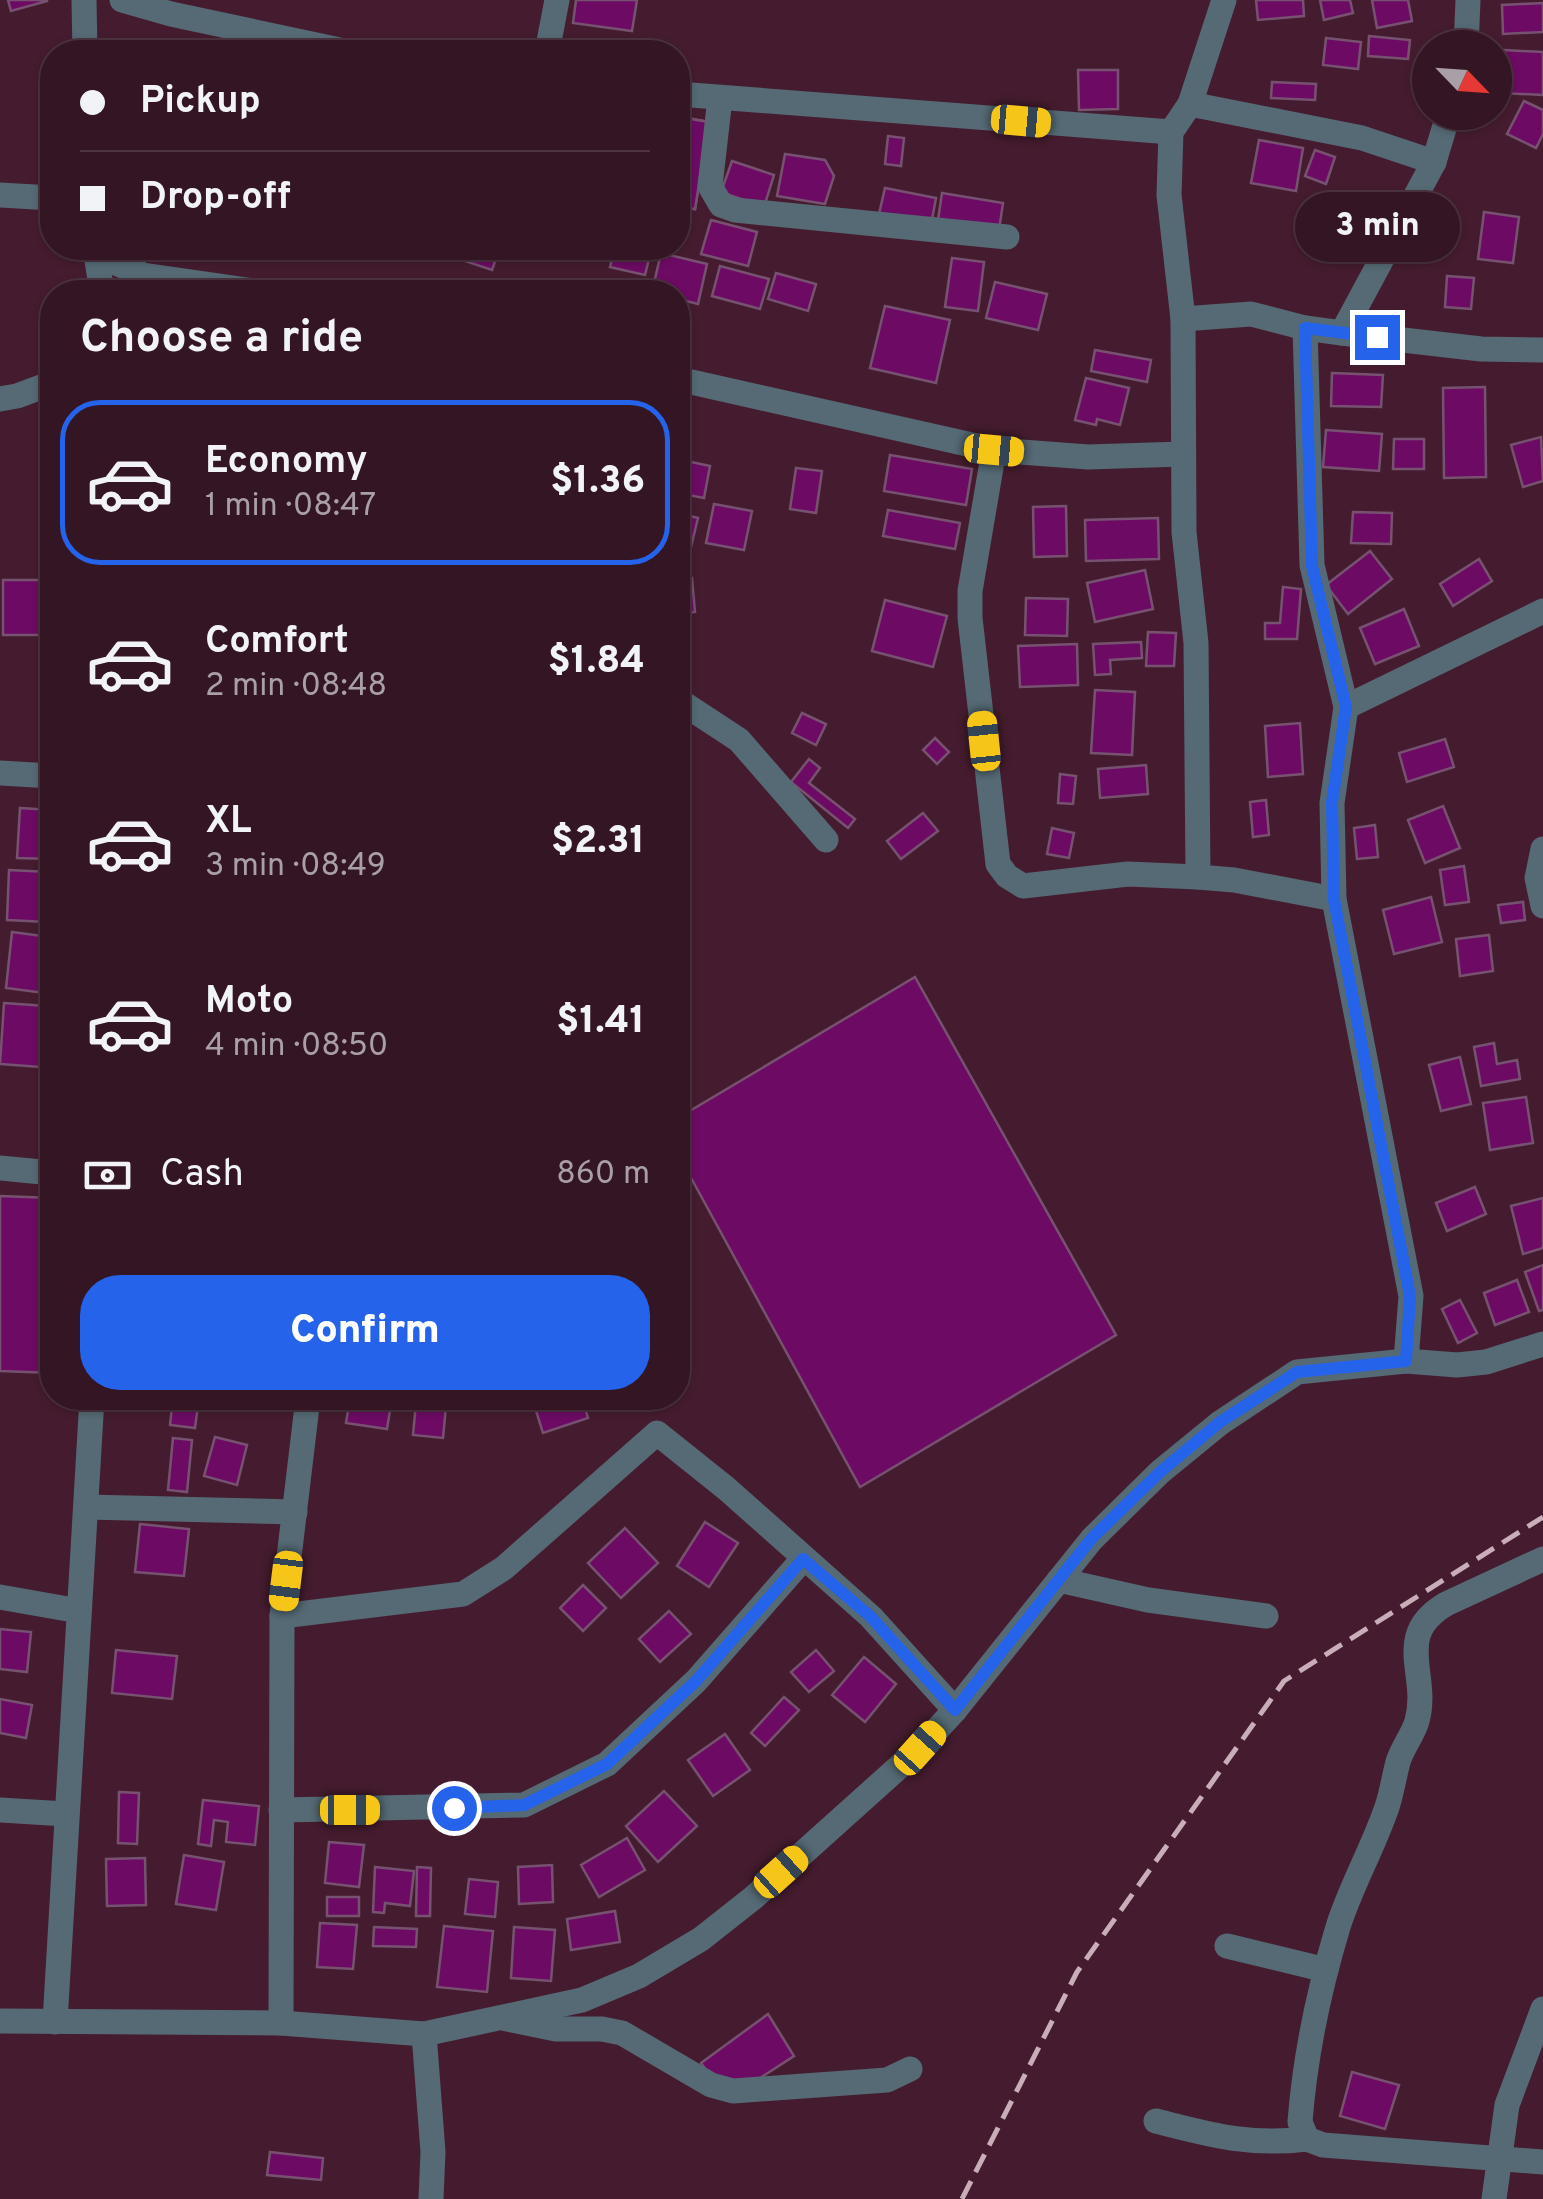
<!DOCTYPE html>
<meta charset="utf-8">
<style>
body{margin:0;font-family:Overpass,sans-serif;background:#3c1e2b;color:#f1f3f6;height:100vh;display:flex;flex-direction:column;font-size:38px;white-space:nowrap}
*{box-sizing:border-box;margin:0}
p{font-size:32px;color:#a99fa6}
.icon{flex:none;width:55px;height:55px;fill:none;stroke:currentColor;stroke-width:2;stroke-linecap:round;stroke-linejoin:round}
.map{position:relative;flex:1;overflow:hidden}
.panel{position:absolute;left:40px;top:280px;width:650px;height:1130px;display:flex;flex-direction:column;background:#341523;border-radius:40px;box-shadow:0 2px 8px #0004,0 0 0 2px #4e3441}
.panel>*{flex:none}
.top-card{position:absolute;left:40px;top:40px;width:650px;height:220px;border-radius:40px;box-shadow:0 2px 8px #0004,0 0 0 2px #4e3441;display:grid;align-content:center;height:220px;padding:0 40px;background:#341523}
.needle{width:65px;rotate:115deg}
.buttons{position:absolute;left:1412px;top:30px;display:grid;gap:20px}
.buttons a{display:grid;place-items:center;width:100px;height:100px;border-radius:50%;background:#341523;box-shadow:0 2px 8px #0004,0 0 0 2px #4e3441;font-size:50px}
.end{position:absolute;width:45px;height:45px;margin:-22px;border:12px solid #2563eb;background:#fff;box-shadow:0 0 0 5px #fff}
.from{border-radius:50%}
.bubble{position:absolute;height:70px;border-radius:35px;background:#341523;box-shadow:0 2px 8px #0004,0 0 0 2px #4e3441;font-size:32px;font-weight:800;line-height:70px;text-align:center}
.car{position:absolute;width:30px;height:60px;margin:-30px -15px;border-radius:12px;box-shadow:0 0 8px 2px #0007;background:linear-gradient(#f5c518 24%,#345 0 40%,#f5c518 0 76%,#345 0 86%,#f5c518 0)}
.top-card b{display:flex;align-items:center;gap:35px;height:95px;font-size:38px}
.top-card b+b{border-top:2px solid #4e3441}
.top-card i{width:25px;height:25px;background:#f1f3f6}
ul{padding:0;list-style:none}
li{display:flex;align-items:center;gap:30px;height:165px;margin:0 20px 15px;padding:0 20px;border:5px solid transparent;border-radius:40px}
li div{flex:1}
li b{display:block;font-size:38px}
li em{font-style:normal;font-weight:800}
li.active{border-color:#2563eb}
li>.icon{width:90px;height:90px;stroke-width:1.5}
h2{padding:0 40px;font-size:45px;line-height:120px}
.pay{display:flex;align-items:center;gap:25px;height:110px;padding:0 40px;font-size:38px}
.pay p{margin-inline-start:auto}
.cta{display:flex;gap:20px;margin-top:auto;padding:20px 40px}
.cta a{flex:1;height:115px;border-radius:40px;background:#2563eb;color:#fff;font-size:40px;font-weight:800;line-height:115px;text-align:center}
.map>svg:first-child{display:block}
</style>
<div class="map">
<svg width="1543" height="2199" viewBox="0 0 1543 2199">
<rect width="100%" height="100%" fill="#451c2f"/>
<!-- building -->
<g fill="#6d0b64" stroke="#765170" stroke-width="2.5">
<polygon points="8,0 47,0 47,1 11,11"/>
<polygon points="576,0 637,0 632,31 573,23"/>
<polygon points="1256,0 1303,0 1304,16 1258,20"/>
<polygon points="1320,0 1350,0 1353,13 1324,20"/>
<polygon points="1372,0 1408,0 1412,21 1377,28"/>
<polygon points="1543,3 1543,32 1503,34 1502,5"/>
<polygon points="1369,36 1410,40 1408,59 1368,56"/>
<polygon points="1326,38 1361,42 1358,69 1323,65"/>
<polygon points="1504,50 1543,52 1543,95 1502,93"/>
<polygon points="1078,70 1118,70 1118,109 1079,110"/>
<polygon points="1272,82 1316,84 1315,100 1271,98"/>
<polygon points="1524,101 1543,110 1543,134 1536,148 1507,134"/>
<polygon points="678,116 709,122 695,209 678,207"/>
<polygon points="678,117 709,122 695,209 678,207"/>
<polygon points="678,117 709,122 695,209 678,207"/>
<polygon points="888,136 904,138 901,166 885,164"/>
<polygon points="1259,140 1303,148 1296,191 1251,183"/>
<polygon points="1315,150 1335,157 1326,184 1305,176"/>
<polygon points="785,154 825,160 834,176 825,204 777,196"/>
<polygon points="732,161 774,175 764,207 721,192"/>
<polygon points="885,188 936,198 931,225 879,214"/>
<polygon points="942,193 1003,203 999,230 938,220"/>
<polygon points="1484,212 1519,217 1513,263 1478,259"/>
<polygon points="678,217 685,217 683,239 678,239"/>
<polygon points="711,220 757,232 748,266 701,254"/>
<polygon points="443,248 500,248 492,270 441,253"/>
<polygon points="614,251 649,259 645,275 610,267"/>
<polygon points="661,253 707,264 698,304 678,299 678,292 652,292"/>
<polygon points="952,258 984,262 978,311 945,307"/>
<polygon points="720,266 769,279 760,309 712,296"/>
<polygon points="776,273 816,284 808,311 768,299"/>
<polygon points="1447,276 1474,278 1471,309 1445,307"/>
<polygon points="995,282 1047,294 1038,330 986,318"/>
<polygon points="885,306 950,320 936,383 870,368"/>
<polygon points="1095,350 1151,360 1147,382 1091,371"/>
<polygon points="1332,373 1383,375 1381,407 1331,406"/>
<polygon points="1086,378 1129,388 1120,425 1097,419 1096,425 1075,420"/>
<polygon points="1485,387 1486,477 1444,478 1443,388"/>
<polygon points="1326,430 1382,434 1379,471 1323,467"/>
<polygon points="1541,437 1543,481 1523,487 1511,445"/>
<polygon points="1394,439 1424,439 1424,469 1393,469"/>
<polygon points="890,455 972,469 966,505 884,491"/>
<polygon points="682,460 710,466 704,498 678,493"/>
<polygon points="796,468 822,471 816,513 790,509"/>
<polygon points="714,504 752,511 744,550 706,543"/>
<polygon points="1066,506 1067,556 1034,557 1033,507"/>
<polygon points="888,510 960,523 955,549 883,536"/>
<polygon points="1353,512 1392,513 1391,544 1351,543"/>
<polygon points="678,513 698,518 690,551 678,548"/>
<polygon points="1158,518 1159,559 1086,561 1085,520"/>
<polygon points="1370,551 1392,579 1348,614 1326,585"/>
<polygon points="1479,559 1492,581 1453,606 1440,584"/>
<polygon points="1145,570 1153,609 1095,622 1087,583"/>
<polygon points="692,578 695,612 678,614 678,579"/>
<rect x="3" y="580" width="49" height="55"/>
<polygon points="1283,587 1301,589 1297,639 1265,639 1265,623 1280,623"/>
<polygon points="1026,598 1068,599 1067,636 1025,635"/>
<polygon points="885,600 947,616 933,667 872,651"/>
<polygon points="1404,609 1419,646 1375,664 1360,628"/>
<polygon points="1148,632 1176,633 1174,666 1146,666"/>
<polygon points="1141,642 1142,658 1110,660 1111,674 1095,675 1093,644"/>
<polygon points="1077,644 1078,685 1020,687 1018,646"/>
<polygon points="1095,690 1135,692 1132,755 1091,753"/>
<polygon points="802,713 826,724 816,745 792,733"/>
<polygon points="1300,723 1303,774 1268,777 1265,726"/>
<polygon points="935,738 949,752 937,764 923,750"/>
<polygon points="1445,739 1454,767 1407,782 1399,753"/>
<polygon points="809,759 820,768 809,783 855,819 848,828 791,782"/>
<polygon points="1146,765 1148,794 1100,798 1098,769"/>
<polygon points="1060,774 1076,776 1073,804 1058,803"/>
<polygon points="1266,800 1269,835 1253,837 1250,802"/>
<polygon points="1443,806 1460,848 1425,863 1408,820"/>
<polygon points="20,808 52,810 52,859 17,858"/>
<polygon points="923,813 938,831 901,859 887,841"/>
<polygon points="1375,825 1378,857 1357,859 1354,828"/>
<polygon points="1052,828 1074,833 1069,858 1047,854"/>
<polygon points="1464,866 1469,902 1445,905 1440,870"/>
<polygon points="9,870 49,872 47,922 7,920"/>
<polygon points="1431,897 1442,942 1394,954 1383,910"/>
<polygon points="1523,902 1525,920 1501,923 1498,905"/>
<polygon points="12,932 50,937 47,957 52,957 52,977 47,976 45,993 6,988"/>
<polygon points="1489,935 1493,971 1460,976 1456,939"/>
<polygon points="915,977 1116,1335 860,1487 678,1154 678,1118"/>
<polygon points="4,1003 46,1006 45,1018 49,1018 47,1045 42,1045 40,1067 0,1064"/>
<polygon points="1494,1043 1497,1064 1517,1060 1520,1079 1481,1086 1474,1047"/>
<polygon points="1460,1057 1471,1104 1441,1111 1429,1065"/>
<polygon points="1526,1097 1533,1143 1490,1150 1483,1103"/>
<polygon points="1475,1187 1486,1214 1447,1231 1436,1203"/>
<polygon points="0,1196 52,1198 52,1373 0,1371"/>
<polygon points="1543,1198 1543,1248 1523,1254 1511,1206"/>
<polygon points="1543,1265 1543,1310 1539,1311 1525,1272"/>
<polygon points="1517,1280 1529,1312 1495,1325 1484,1293"/>
<polygon points="1460,1300 1477,1333 1458,1343 1442,1309"/>
<polygon points="173,1398 199,1398 195,1428 170,1425"/>
<polygon points="350,1398 392,1398 387,1429 346,1423"/>
<polygon points="532,1398 582,1398 588,1418 543,1433"/>
<polygon points="416,1403 446,1406 443,1438 413,1435"/>
<polygon points="215,1437 247,1445 237,1485 204,1476"/>
<polygon points="173,1438 192,1440 187,1492 168,1490"/>
<polygon points="705,1522 738,1543 709,1587 677,1566"/>
<polygon points="140,1524 189,1529 184,1576 135,1572"/>
<polygon points="625,1528 658,1563 621,1598 588,1563"/>
<polygon points="583,1585 606,1608 583,1631 560,1608"/>
<polygon points="669,1611 691,1634 660,1662 639,1639"/>
<polygon points="0,1629 31,1632 27,1672 0,1669"/>
<polygon points="116,1650 177,1656 172,1699 112,1693"/>
<polygon points="816,1650 834,1671 809,1692 791,1672"/>
<polygon points="864,1657 896,1684 865,1722 832,1695"/>
<polygon points="784,1697 799,1710 765,1746 751,1733"/>
<polygon points="0,1699 32,1705 26,1738 0,1733"/>
<polygon points="725,1734 750,1770 713,1796 688,1760"/>
<polygon points="664,1791 697,1826 658,1862 626,1826"/>
<polygon points="119,1792 139,1793 137,1844 118,1843"/>
<polygon points="203,1800 259,1806 255,1845 226,1842 228,1822 214,1820 211,1846 198,1844"/>
<polygon points="627,1838 645,1870 599,1897 581,1865"/>
<polygon points="329,1842 364,1845 359,1887 325,1883"/>
<polygon points="184,1855 224,1862 216,1910 176,1904"/>
<polygon points="145,1858 146,1905 107,1906 106,1859"/>
<polygon points="552,1865 553,1902 519,1904 518,1867"/>
<polygon points="375,1867 414,1871 410,1906 385,1903 384,1913 373,1912"/>
<polygon points="417,1867 431,1868 430,1916 416,1916"/>
<polygon points="469,1879 498,1882 495,1917 465,1914"/>
<rect x="327" y="1897" width="32" height="19"/>
<polygon points="615,1911 620,1942 571,1950 567,1919"/>
<polygon points="320,1923 357,1925 353,1969 317,1967"/>
<polygon points="444,1926 493,1931 487,1992 437,1987"/>
<polygon points="374,1927 417,1929 416,1947 373,1946"/>
<polygon points="514,1927 555,1930 551,1981 511,1978"/>
<polygon points="768,2014 794,2056 728,2099 701,2063"/>
<polygon points="1352,2072 1399,2085 1385,2129 1340,2116"/>
<polygon points="270,2152 323,2158 321,2180 267,2175"/>
</g>
<g fill="none" stroke-linecap="round" stroke-linejoin="round">
<!-- minor -->
<g stroke="#556a75" stroke-width="25">
<polyline points="84,0 85,52"/>
<polyline points="122,0 171,14 349,52"/>
<polyline points="1466,48 1468,0"/>
<polyline points="547,52 557,0"/>
<polyline points="678,94 1171,132"/>
<polyline points="720,98 710,186 721,205 735,210 1007,237"/>
<polyline points="1190,104 1362,138 1434,162"/>
<polyline points="0,195 52,198"/>
<polyline points="95,248 102,292"/>
<polyline points="96,254 143,275 261,292"/>
<polyline points="1183,319 1169,195 1171,132 1190,104 1224,0"/>
<polyline points="1305,328 1312,565 1346,707"/>
<polyline points="1342,333 1434,162 1449,112"/>
<polyline points="678,379 994,450 1088,457 1183,454"/>
<polyline points="0,399 17,396 52,383"/>
<polyline points="994,450 970,591 970,618 998,864 1007,876 1023,886 1128,874 1198,877"/>
<polyline points="678,700 739,740 826,840"/>
<polyline points="0,773 52,776"/>
<polyline points="1543,849 1537,878 1543,906"/>
<polyline points="1334,899 1234,880 1198,877 1196,643 1184,532 1183,319 1251,314 1305,328 1342,333 1481,349 1543,350"/>
<polyline points="0,1168 52,1173"/>
<polyline points="1406,1361 1457,1365 1486,1362 1543,1344"/>
<polyline points="86,1507 295,1512"/>
<path d="M1543,1559L1446,1604C1392,1636 1430,1674 1417,1721C1413,1735 1402,1748 1398,1762C1394,1777 1392,1792 1387,1807C1373,1848 1351,1886 1338,1927C1319,1990 1305,2056 1300,2122L1307,2139L1323,2145L1543,2162"/>
<polyline points="1059,1580 1148,1600 1266,1616"/>
<polyline points="0,1597 79,1611"/>
<polyline points="282,1616 463,1594 504,1568 657,1433 727,1489 871,1617 955,1710"/>
<polyline points="0,1810 66,1814"/>
<polyline points="281,1810 524,1805 607,1764 696,1681 803,1559"/>
<polyline points="1227,1946 1326,1970"/>
<polyline points="507,2019 556,2029 602,2029 622,2033 711,2085 733,2091 887,2080 910,2069"/>
<polyline points="0,2021 281,2023 424,2034 582,2000 639,1976 701,1939 753,1898 920,1748 955,1710 1092,1539 1160,1472 1220,1423 1297,1372 1406,1361 1411,1296 1334,899 1332,803 1346,707 1543,611"/>
<polyline points="55,2022 92,1398"/>
<polyline points="281,2023 282,1616 308,1398"/>
<polyline points="424,2034 433,2152 431,2199"/>
<path d="M1156,2121C1212,2135 1248,2146 1307,2139"/>
<polyline points="1494,2199 1507,2105 1543,2009"/>
</g>
<!-- rail -->
<polyline stroke="#c9adb8" stroke-width="5" stroke-dasharray="20 10" stroke-linecap="butt" points="962,2199 1077,1972 1284,1681 1543,1517"/>
</g>
<g fill="none" stroke-linecap="round" stroke-linejoin="round">
<!-- route -->
<polyline stroke="#2563eb" stroke-width="12" points="454,1808 524,1805 607,1764 696,1681 803,1559 871,1617 955,1710 1092,1538 1160,1472 1220,1422 1297,1372 1406,1361 1410,1296 1334,900 1332,803 1346,707 1312,566 1305,328 1377,337"/>
</g>
</svg>
<div class="buttons">
<a><svg class="needle" viewBox="-14 -14 28 28"><path d="M0-13l5 13h-10z" fill="#e53935"/><path d="M0 13l5-13h-10z" fill="#a99fa6"/></svg></a>
</div>
<i class="end from" style="left:454px;top:1808px"></i>
<i class="end" style="left:1377px;top:337px"></i>
<div class="bubble" style="left:1295px;top:192px;width:165px">3 min</div>
<i class="car" style="left:1021px;top:121px;rotate:95deg"></i>
<i class="car" style="left:994px;top:450px;rotate:95deg"></i>
<i class="car" style="left:984px;top:741px;rotate:354deg"></i>
<i class="car" style="left:286px;top:1581px;rotate:187deg"></i>
<i class="car" style="left:920px;top:1748px;rotate:42deg"></i>
<i class="car" style="left:350px;top:1810px;rotate:90deg"></i>
<i class="car" style="left:781px;top:1872px;rotate:48deg"></i>
<div class="top-card">
<b><i class="from"></i>Pickup</b>
<b><i></i>Drop-off</b>
</div>
<section class="panel">
<h2>Choose a ride</h2>
<ul>
<li class="active"><svg class="icon" aria-label="car" viewBox="0 0 24 24"><path d="M5 17H2v-5l4-1 3-4h7l3 4 3 1v5h-3M9 17h6M6 11h13"/><circle cx="7" cy="17" r="2"/><circle cx="17" cy="17" r="2"/></svg><div><b>Economy</b><p>1 min · 08:47</p></div><em>$1.36</em></li>
<li><svg class="icon" aria-label="car" viewBox="0 0 24 24"><path d="M5 17H2v-5l4-1 3-4h7l3 4 3 1v5h-3M9 17h6M6 11h13"/><circle cx="7" cy="17" r="2"/><circle cx="17" cy="17" r="2"/></svg><div><b>Comfort</b><p>2 min · 08:48</p></div><em>$1.84</em></li>
<li><svg class="icon" aria-label="car" viewBox="0 0 24 24"><path d="M5 17H2v-5l4-1 3-4h7l3 4 3 1v5h-3M9 17h6M6 11h13"/><circle cx="7" cy="17" r="2"/><circle cx="17" cy="17" r="2"/></svg><div><b>XL</b><p>3 min · 08:49</p></div><em>$2.31</em></li>
<li><svg class="icon" aria-label="car" viewBox="0 0 24 24"><path d="M5 17H2v-5l4-1 3-4h7l3 4 3 1v5h-3M9 17h6M6 11h13"/><circle cx="7" cy="17" r="2"/><circle cx="17" cy="17" r="2"/></svg><div><b>Moto</b><p>4 min · 08:50</p></div><em>$1.41</em></li>
</ul>
<div class="pay"><svg class="icon" aria-label="cash" viewBox="0 0 24 24"><path d="M3 7h18v10H3z"/><circle cx="12" cy="12" r="2"/></svg>Cash<p>860 m</p></div>
<div class="cta"><a>Confirm</a></div>
</section>
</div>
